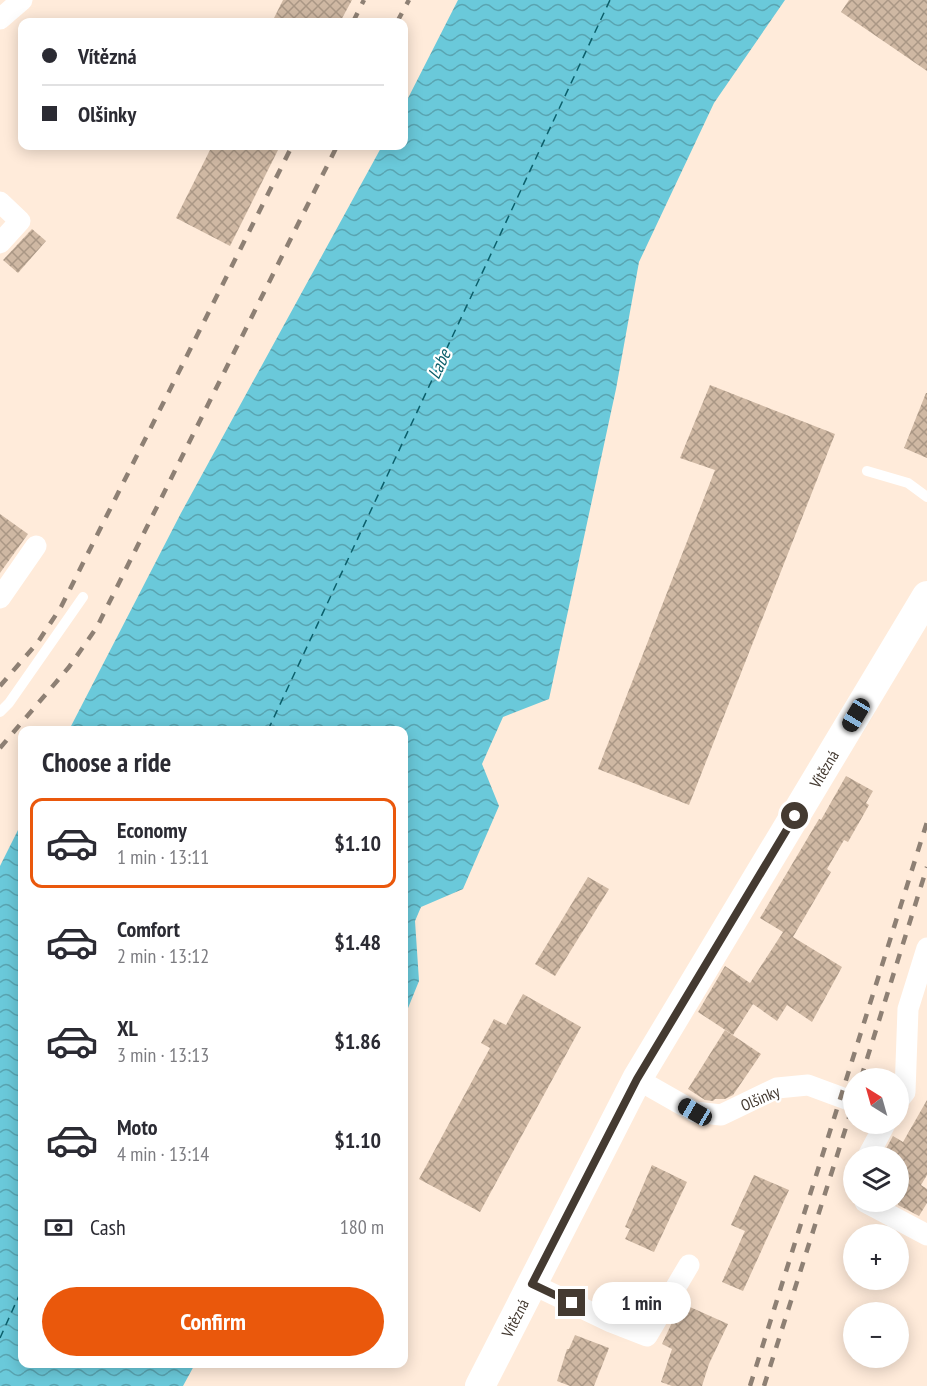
<!DOCTYPE html>
<meta charset="utf-8">
<style>
body{margin:0;font-family:"PT Sans Narrow",sans-serif;background:#f2f2f3;color:#2b2b33;height:100vh;display:flex;flex-direction:column;font-size:22px;white-space:nowrap}
*{box-sizing:border-box;margin:0}
p{font-size:20px;color:#7c7c81}
.icon{flex:none;width:33px;height:33px;fill:none;stroke:currentColor;stroke-width:2;stroke-linecap:round;stroke-linejoin:round}
.map{position:relative;flex:1;overflow:hidden}
.sheet{position:absolute;left:18px;top:726px;width:390px;height:642px;display:flex;flex-direction:column;background:#fff;border-radius:12px;box-shadow:0 3px 15px #0003}
.sheet>*{flex:none}
.guide{position:absolute;left:18px;top:18px;width:390px;height:132px;border-radius:12px;box-shadow:0 3px 15px #0003;display:grid;align-content:center;height:132px;padding:0 24px;background:#fff}
.needle{width:39px;rotate:323deg}
.controls{position:absolute;left:843px;top:1068px;display:grid;gap:12px}
.controls a{display:grid;place-items:center;width:66px;height:66px;border-radius:50%;background:#fff;box-shadow:0 3px 15px #0003;font-size:30px}
.end{position:absolute;width:27px;height:27px;margin:-14px;border:8px solid #443a31;background:#fff;box-shadow:0 0 0 3px #fff}
.from{border-radius:50%}
.bubble{position:absolute;height:42px;border-radius:21px;background:#fff;box-shadow:0 3px 15px #0003;font-size:20px;font-weight:800;line-height:42px;text-align:center}
.car{position:absolute;width:18px;height:36px;margin:-18px -9px;border-radius:8px;box-shadow:0 0 4px 2px #0007;background:linear-gradient(#222 24%,#8ab4d8 0 40%,#222 0 76%,#8ab4d8 0 86%,#222 0)}
.guide b{display:flex;align-items:center;gap:21px;height:57px;font-size:22px}
.guide b+b{border-top:2px solid #e1e1e2}
.guide i{width:15px;height:15px;background:#2b2b33}
ul{padding:0;list-style:none}
li{display:flex;align-items:center;gap:18px;height:90px;margin:0 12px 9px;padding:0 12px;border:3px solid transparent;border-radius:12px}
li div{flex:1}
li b{display:block;font-size:22px}
li em{font-style:normal;font-weight:800}
li.on{border-color:#ea580c}
li>.icon{width:54px;height:54px;stroke-width:1.5}
h2{padding:0 24px;font-size:27px;line-height:72px}
.pay{display:flex;align-items:center;gap:15px;height:66px;padding:0 24px;font-size:22px}
.pay p{margin-inline-start:auto}
.button{display:flex;gap:12px;margin-top:auto;padding:12px 24px}
.button a{flex:1;height:69px;border-radius:36px;background:#ea580c;color:#fff;font-size:24px;font-weight:800;line-height:69px;text-align:center}
.map>svg:first-child{display:block}
</style>
<div class="map">
<svg width="927" height="1386" viewBox="0 0 927 1386">
<defs>
<pattern id="water-waves" width="16" height="10" patternUnits="userSpaceOnUse" patternTransform="scale(1.5)"><rect width="16" height="10" fill="#6ac9da"/><path d="M0 5q4-4 8 0t8 0" fill="none" stroke="#59a4b1"/></pattern>
<pattern id="building-cross-hatch" width="8" height="8" patternUnits="userSpaceOnUse" patternTransform="scale(1.5)"><rect width="8" height="8" fill="#cfb8a3"/><path d="M0 0l8 8M0 8l8-8" fill="none" stroke="#aa9785"/></pattern>
</defs>
<rect width="100%" height="100%" fill="#ffebda"/>
<!-- water -->
<g fill="url(#water-waves)">
<polygon points="458,0 785,0 714,103 639,262 616,389 549,699 503,717 482,764 499,806 463,889 421,907 415,921 419,981 404,1018 404,730 69,730 181,513 382,146 404,146 404,106"/>
<polygon points="22,822 22,1364 195,1364 183,1386 0,1386 0,866"/>
</g>
<g fill="none" stroke-linecap="round" stroke-linejoin="round">
<!-- ferry -->
<g stroke="#0b5f6b" stroke-width="1.5" stroke-dasharray="8 6" stroke-linecap="butt">
<polyline points="268,730 610,0"/>
<polyline points="0,1338 22,1289"/>
</g>
</g>
<!-- building -->
<g fill="url(#building-cross-hatch)">
<polygon points="283,0 352,0 340,22 272,22"/>
<polygon points="849,0 927,0 927,71 841,12"/>
<polygon points="212,146 280,146 230,246 176,218"/>
<polygon points="32,229 46,241 18,273 3,260"/>
<polygon points="710,385 835,434 689,805 598,769 715,470 680,458"/>
<polygon points="926,393 927,393 927,458 904,448"/>
<polygon points="0,514 28,534 0,573"/>
<polygon points="846,776 873,791 866,803 869,805 848,842 844,840 827,869 831,872 793,937 842,967 812,1022 787,1005 777,1021 753,1004 733,1035 698,1012 725,966 750,983 783,932 760,918 819,819 821,820"/>
<polygon points="588,877 609,889 555,976 535,964"/>
<polygon points="523,994 581,1027 480,1212 419,1179 490,1048 481,1043 494,1019 506,1025"/>
<polygon points="725,1030 761,1054 733,1095 725,1099 715,1099 713,1101 705,1100 688,1089"/>
<polygon points="927,1100 927,1175 921,1185 927,1189 927,1203 919,1216 898,1205 898,1156 882,1156 893,1136 903,1142"/>
<polygon points="652,1165 687,1182 654,1252 625,1239 630,1229 625,1227"/>
<polygon points="754,1175 789,1190 743,1291 722,1282 745,1231 731,1225"/>
<polygon points="681,1303 728,1324 709,1364 702,1386 672,1386 661,1382 672,1349 662,1344"/>
<polygon points="575,1335 609,1348 594,1386 570,1386 557,1381 567,1349 569,1349"/>
</g>
<g fill="none" stroke-linecap="round" stroke-linejoin="round">
<!-- lane -->
<g stroke="#fff" stroke-width="10">
<polyline points="867,471 908,483 927,497"/>
<polyline points="0,712 9,703 83,597"/>
</g>
<!-- street -->
<g stroke="#fff" stroke-width="21">
<polyline points="0,19 22,0"/>
<polyline points="0,202 20,221 0,243"/>
<polyline points="0,598 36,546"/>
<polyline points="637,1079 695,1112 721,1115 777,1088 808,1085 854,1102"/>
<polyline points="898,1101 905,1092 908,1009 927,948"/>
<polyline points="868,1156 885,1124"/>
<polyline points="865,1202 927,1235"/>
<polyline points="532,1284 611,1322 647,1336 689,1265"/>
</g>
<!-- secondary -->
<polyline stroke="#fff" stroke-width="30" points="480,1386 637,1079 927,596"/>
<!-- rail -->
<g stroke="#8e8074" stroke-width="4.5" stroke-dasharray="10 10" stroke-linecap="butt">
<polyline points="353,22 364,0"/>
<polyline points="397,22 409,0"/>
<polyline points="0,686 38,642 61,607 292,146"/>
<polyline points="0,748 69,667 97,627 337,146"/>
<polyline points="861,1078 927,867"/>
<polyline points="750,1386 927,822"/>
<polyline points="764,1386 854,1102"/>
</g>
</g>
<g fill="none" stroke-linecap="round" stroke-linejoin="round">
<!-- route -->
<polyline stroke="#443a31" stroke-width="8" points="572,1303 532,1284 637,1079 795,816"/>
</g>
<g text-anchor="middle" dominant-baseline="central" stroke-width="4.5" stroke-linejoin="round" paint-order="stroke">
<!-- street labels -->
<g font-size="16" fill="#443a31" stroke="#fff">
<text transform="translate(824 769) rotate(-59)">Vítězná</text>
<text transform="translate(760 1098) rotate(-23)">Olšinky</text>
<text transform="translate(515 1318) rotate(-63)">Vítězná</text>
</g>
<!-- water labels -->
<g font-size="18" font-style="italic" fill="#0b5f6b" stroke="#fff">
<text transform="translate(439 364) rotate(-65)">Labe</text>
</g>
</g>
</svg>
<div class="controls">
<a><svg class="needle" viewBox="-14 -14 28 28"><path d="M0-13l5 13h-10z" fill="#e53935"/><path d="M0 13l5-13h-10z" fill="#7c7c81"/></svg></a>
<a><svg class="icon" aria-label="layers" viewBox="0 0 24 24"><path d="M12 4l9 5-9 5-9-5zM3 14l9 5 9-5"/></svg></a>
<a>+</a>
<a>−</a>
</div>
<i class="end from" style="left:795px;top:816px"></i>
<i class="end" style="left:572px;top:1303px"></i>
<div class="bubble" style="left:592px;top:1282px;width:99px">1 min</div>
<i class="car" style="left:856px;top:715px;rotate:211deg"></i>
<i class="car" style="left:695px;top:1112px;rotate:300deg"></i>
<div class="guide">
<b><i class="from"></i>Vítězná</b>
<b><i></i>Olšinky</b>
</div>
<section class="sheet">
<h2>Choose a ride</h2>
<ul>
<li class="on"><svg class="icon" aria-label="car" viewBox="0 0 24 24"><path d="M5 17H2v-5l4-1 3-4h7l3 4 3 1v5h-3M9 17h6M6 11h13"/><circle cx="7" cy="17" r="2"/><circle cx="17" cy="17" r="2"/></svg><div><b>Economy</b><p>1 min · 13:11</p></div><em>$1.10</em></li>
<li><svg class="icon" aria-label="car" viewBox="0 0 24 24"><path d="M5 17H2v-5l4-1 3-4h7l3 4 3 1v5h-3M9 17h6M6 11h13"/><circle cx="7" cy="17" r="2"/><circle cx="17" cy="17" r="2"/></svg><div><b>Comfort</b><p>2 min · 13:12</p></div><em>$1.48</em></li>
<li><svg class="icon" aria-label="car" viewBox="0 0 24 24"><path d="M5 17H2v-5l4-1 3-4h7l3 4 3 1v5h-3M9 17h6M6 11h13"/><circle cx="7" cy="17" r="2"/><circle cx="17" cy="17" r="2"/></svg><div><b>XL</b><p>3 min · 13:13</p></div><em>$1.86</em></li>
<li><svg class="icon" aria-label="car" viewBox="0 0 24 24"><path d="M5 17H2v-5l4-1 3-4h7l3 4 3 1v5h-3M9 17h6M6 11h13"/><circle cx="7" cy="17" r="2"/><circle cx="17" cy="17" r="2"/></svg><div><b>Moto</b><p>4 min · 13:14</p></div><em>$1.10</em></li>
</ul>
<div class="pay"><svg class="icon" aria-label="cash" viewBox="0 0 24 24"><path d="M3 7h18v10H3z"/><circle cx="12" cy="12" r="2"/></svg>Cash<p>180 m</p></div>
<div class="button"><a>Confirm</a></div>
</section>
</div>
